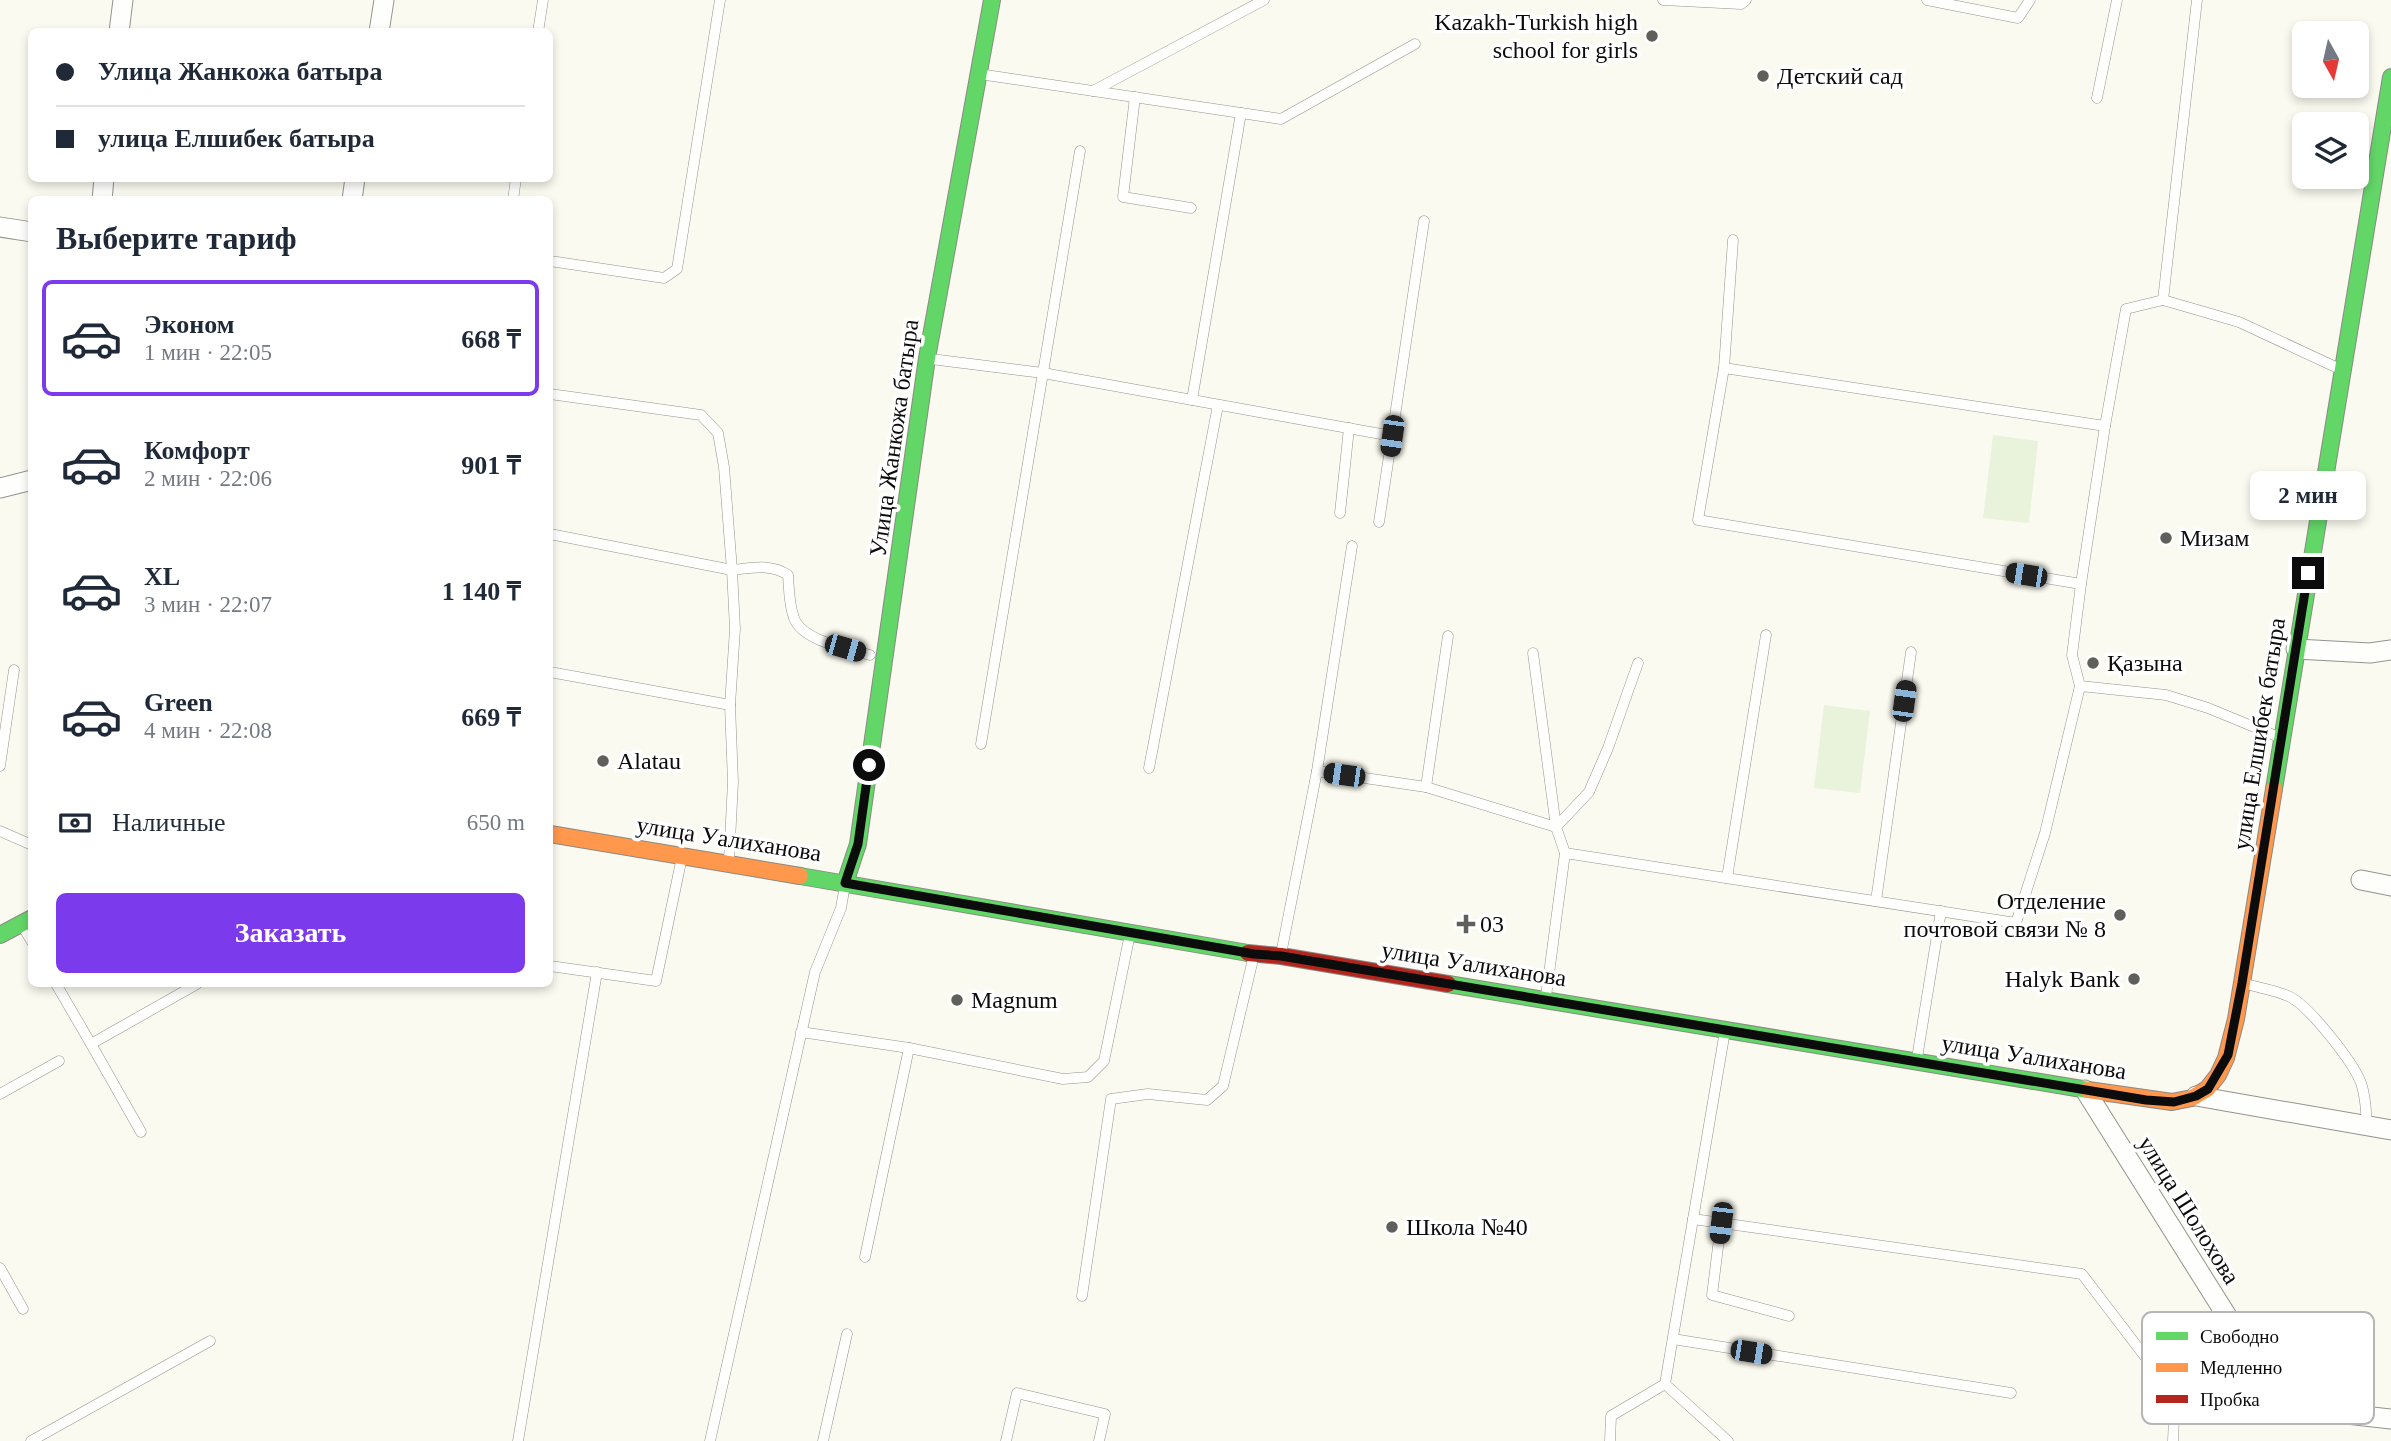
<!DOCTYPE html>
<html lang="ru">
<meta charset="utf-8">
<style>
body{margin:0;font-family:Georgia,serif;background:#f2f2f3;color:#1f2937;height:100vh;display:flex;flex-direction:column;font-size:26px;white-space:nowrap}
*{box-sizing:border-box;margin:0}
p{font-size:23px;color:#747a83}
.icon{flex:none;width:38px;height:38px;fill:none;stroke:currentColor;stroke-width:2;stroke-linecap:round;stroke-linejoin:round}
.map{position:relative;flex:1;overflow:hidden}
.details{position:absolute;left:28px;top:196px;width:525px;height:791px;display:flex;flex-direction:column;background:#fff;border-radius:10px;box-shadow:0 4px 10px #0003}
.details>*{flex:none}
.banner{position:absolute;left:28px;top:28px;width:525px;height:154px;border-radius:10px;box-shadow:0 4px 10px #0003;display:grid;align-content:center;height:154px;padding:0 28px;background:#fff}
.needle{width:46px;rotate:172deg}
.fabs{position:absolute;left:2292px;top:21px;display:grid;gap:14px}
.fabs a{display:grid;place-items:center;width:77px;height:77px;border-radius:10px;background:#fff;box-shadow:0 4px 10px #0003;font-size:35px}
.end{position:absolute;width:32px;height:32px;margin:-16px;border:9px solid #0c0c0c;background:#fff;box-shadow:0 0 0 4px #fff}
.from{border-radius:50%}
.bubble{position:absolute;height:49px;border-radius:10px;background:#fff;box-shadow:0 4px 10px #0003;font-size:23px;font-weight:800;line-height:49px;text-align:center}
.car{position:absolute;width:21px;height:42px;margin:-21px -10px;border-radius:9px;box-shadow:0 0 5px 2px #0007;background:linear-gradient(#222 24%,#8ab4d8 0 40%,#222 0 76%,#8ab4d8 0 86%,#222 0)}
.banner b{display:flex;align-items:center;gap:24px;height:66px;font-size:26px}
.banner b+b{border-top:2px solid #e0e1e3}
.banner i{width:18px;height:18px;background:#1f2937}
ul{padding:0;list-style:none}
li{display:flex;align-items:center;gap:21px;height:116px;margin:0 14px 10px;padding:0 14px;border:4px solid transparent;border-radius:10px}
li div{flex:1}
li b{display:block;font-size:26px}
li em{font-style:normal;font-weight:800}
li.current{border-color:#7c3aed}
li>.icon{width:63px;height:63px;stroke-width:1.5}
h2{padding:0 28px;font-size:32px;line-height:84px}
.pay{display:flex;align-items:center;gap:18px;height:77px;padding:0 28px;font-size:26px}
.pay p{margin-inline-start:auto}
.button{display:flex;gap:14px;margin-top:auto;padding:14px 28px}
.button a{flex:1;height:80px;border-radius:10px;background:#7c3aed;color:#fff;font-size:28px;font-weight:800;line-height:80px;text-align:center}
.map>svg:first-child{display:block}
</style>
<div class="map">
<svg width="2391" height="1441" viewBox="0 0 2391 1441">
<rect width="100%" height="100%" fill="#fafaf0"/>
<!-- pitch -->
<g fill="#e9f3db">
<polygon points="1993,435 2038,441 2029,523 1983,518"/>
<polygon points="1824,705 1870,711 1860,793 1814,788"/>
</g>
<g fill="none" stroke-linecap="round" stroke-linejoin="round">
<!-- lane casing -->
<g stroke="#93938f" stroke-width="11">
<g id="lane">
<polyline points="1663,0 1741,4 1746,0"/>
<polyline points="1927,0 2018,18 2030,0"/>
<polyline points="538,32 543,0"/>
<polyline points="979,74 1281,119 1415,44"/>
<polyline points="1093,91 1264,0"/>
<polyline points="1135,97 1123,197 1191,208"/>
<polyline points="2097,98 2117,0"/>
<polyline points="513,200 516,178"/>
<polyline points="550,261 664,278 677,269 720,0"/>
<polyline points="2163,300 2197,0"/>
<polyline points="931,359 1043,373 1392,436 1424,221"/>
<polyline points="1724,368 1733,240"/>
<path d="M550,394L701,415L718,433L724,467L732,570C752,568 770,563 788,575C789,589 789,605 794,618C802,641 849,649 870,655"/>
<polyline points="1192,400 1241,113"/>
<polyline points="1340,513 1349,428"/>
<polyline points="1379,522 1392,436"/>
<polyline points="550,534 732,570 735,629 730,705"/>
<polyline points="2081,584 1698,520 1724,368 2105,426"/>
<polyline points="550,672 730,705 733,782 729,860"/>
<polyline points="2080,686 2072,655 2081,584 2105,426 2126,309 2163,300 2239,322 2342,370"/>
<polyline points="981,744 1080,151"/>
<polyline points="0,766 14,670"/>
<polyline points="1149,768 1218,405"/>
<polyline points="1317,771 1352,546"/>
<polyline points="1426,787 1448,636"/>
<polyline points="0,831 32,845"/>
<polyline points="1565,853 1556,827 1589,792 1608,748 1638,663"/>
<polyline points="1727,878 1766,635"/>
<polyline points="1876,901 1911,652"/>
<polyline points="23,927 32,942"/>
<polyline points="1281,954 1317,771 1426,787 1556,827 1533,653"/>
<polyline points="550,966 656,981 682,857"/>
<polyline points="56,984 91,1044 197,984"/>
<path d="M2246,984C2260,988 2275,990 2288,996C2308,1004 2353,1062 2361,1083C2366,1097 2366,1111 2367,1126"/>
<polyline points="1546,996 1565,853 2016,923 2045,833 2080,686 2166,695 2208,708 2281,738"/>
<polyline points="801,1032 909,1048 1063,1079 1088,1077 1104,1061 1130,934"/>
<polyline points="91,1044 141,1132"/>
<polyline points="1917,1058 1941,911"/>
<polyline points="0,1094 59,1061"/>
<polyline points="1693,1219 2082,1274 2175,1396 2173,1441"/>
<polyline points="1721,1223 1712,1295 1789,1316"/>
<polyline points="865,1257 909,1048"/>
<polyline points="0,1268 23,1309"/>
<polyline points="1082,1296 1111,1099 1148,1094 1207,1100 1223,1086 1254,955"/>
<polyline points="1673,1339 2011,1393"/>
<polyline points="1665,1384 1728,1441"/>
<polyline points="31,1441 210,1341"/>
<polyline points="518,1441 597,972"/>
<polyline points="710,1441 815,972 841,908 845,885"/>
<polyline points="823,1441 847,1334"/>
<polyline points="1006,1441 1017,1393 1105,1414 1099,1441"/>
<polyline points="1610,1441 1611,1416 1665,1384 1725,1031"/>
</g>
</g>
<!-- street casing -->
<g stroke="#93938f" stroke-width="21">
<g id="street">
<polyline points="119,32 123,0"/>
<polyline points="379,32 384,0"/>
<polyline points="102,200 104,178"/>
<polyline points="352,200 355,178"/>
<polyline points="0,227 32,232"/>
<polyline points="0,488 32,480"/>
<polyline points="2296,649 2370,653 2391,650"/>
<polyline points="2361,880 2391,886"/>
<polyline points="2085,1090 2284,1407 2391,1419"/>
<polyline points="2196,1096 2391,1130"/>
</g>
</g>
<!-- fast casing -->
<g stroke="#8a8a85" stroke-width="18">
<g id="fast">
<polyline points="2274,789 2391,77"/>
<polyline points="800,876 1248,953"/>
<polyline points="845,883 858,844 927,358 992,0"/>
<polyline points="0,935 32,918"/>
<polyline points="1448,984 2088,1090"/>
</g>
</g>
<!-- slow casing -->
<g stroke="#8a8a85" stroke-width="18">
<g id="slow">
<polyline points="550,834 800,876"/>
<polyline points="2088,1090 2172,1102 2192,1098 2207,1089 2218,1075 2226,1058 2236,1019 2274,789"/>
</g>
</g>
<!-- jam casing -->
<g stroke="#8a8a85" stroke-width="18">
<polyline id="jam" points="1248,953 1281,956 1448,984"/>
</g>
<!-- lane -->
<use href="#lane" stroke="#fefefd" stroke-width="10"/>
<!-- street -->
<use href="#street" stroke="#fefefd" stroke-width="19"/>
<!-- fast -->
<use href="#fast" stroke="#63d668" stroke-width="16"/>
<!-- slow -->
<use href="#slow" stroke="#ff974d" stroke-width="16"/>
<!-- jam -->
<use href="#jam" stroke="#b3261e" stroke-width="16"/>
</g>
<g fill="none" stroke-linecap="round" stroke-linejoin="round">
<!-- route -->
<polyline stroke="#0c0c0c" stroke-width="9" points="869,765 858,844 845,883 1254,954 1281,956 2146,1100 2174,1102 2196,1096 2208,1089 2228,1055 2242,983 2308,573"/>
</g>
<!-- markers -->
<g fill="#5f5f5c" stroke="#fff" stroke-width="2.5">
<circle cx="1652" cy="36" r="7"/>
<circle cx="1763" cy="76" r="7"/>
<circle cx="2166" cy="538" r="7"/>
<circle cx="2093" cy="663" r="7"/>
<circle cx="603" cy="761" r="7"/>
<circle cx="2120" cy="915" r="7"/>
<path d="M1462.5 913.5h7v7h7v7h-7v7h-7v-7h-7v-7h7z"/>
<circle cx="2134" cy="979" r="7"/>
<circle cx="957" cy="1000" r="7"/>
<circle cx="1392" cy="1227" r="7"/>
</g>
<g text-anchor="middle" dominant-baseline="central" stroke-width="7" stroke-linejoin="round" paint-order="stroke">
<!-- poi labels -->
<g font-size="24" fill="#0c0c0c" stroke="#fff" text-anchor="start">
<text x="1638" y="22" text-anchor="end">Kazakh-Turkish high<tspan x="1638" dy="28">school for girls</tspan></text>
<text x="1777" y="76">Детский сад</text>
<text x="2180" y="538">Мизам</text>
<text x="2107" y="663">Қазына</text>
<text x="617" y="761">Alatau</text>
<text x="2106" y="901" text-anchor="end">Отделение<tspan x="2106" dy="28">почтовой связи № 8</tspan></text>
<text x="1480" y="924">03</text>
<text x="2120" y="979" text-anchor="end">Halyk Bank</text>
<text x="971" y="1000">Magnum</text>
<text x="1406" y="1227">Школа №40</text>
</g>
<!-- street labels -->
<g font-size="24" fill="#0c0c0c" stroke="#fff">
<text transform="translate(894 438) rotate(-82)">Улица Жанкожа батыра</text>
<text transform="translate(2259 734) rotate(-81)">улица Елшибек батыра</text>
<text transform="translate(729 839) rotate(9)">улица Уалиханова</text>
<text transform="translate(1474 964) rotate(9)">улица Уалиханова</text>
<text transform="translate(2034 1057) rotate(9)">улица Уалиханова</text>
<text transform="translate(2189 1210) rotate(58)">улица Шолохова</text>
</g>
</g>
<!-- legend -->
<rect x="2142" y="1312" width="232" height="112" rx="10" fill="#fff" stroke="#b6b6b6" stroke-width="2"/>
<rect x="2156" y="1332" width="32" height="8" fill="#63d668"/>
<rect x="2156" y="1363" width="32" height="9" fill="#ff974d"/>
<rect x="2156" y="1395" width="32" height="8" fill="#b3261e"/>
<g font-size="19" fill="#0c0c0c">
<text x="2200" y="1343">Свободно</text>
<text x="2200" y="1374">Медленно</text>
<text x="2200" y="1406">Пробка</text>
</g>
</svg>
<div class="fabs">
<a><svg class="needle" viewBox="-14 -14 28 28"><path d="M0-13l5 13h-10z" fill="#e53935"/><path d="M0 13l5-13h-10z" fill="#747a83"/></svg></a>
<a><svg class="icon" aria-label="layers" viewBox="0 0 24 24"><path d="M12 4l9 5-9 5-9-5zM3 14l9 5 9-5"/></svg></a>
</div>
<i class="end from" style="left:869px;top:765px"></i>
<i class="end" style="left:2308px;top:573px"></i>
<div class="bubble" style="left:2250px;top:471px;width:116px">2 мин</div>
<i class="car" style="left:1392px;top:436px;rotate:188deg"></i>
<i class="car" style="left:2026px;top:575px;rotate:279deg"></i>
<i class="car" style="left:845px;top:648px;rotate:106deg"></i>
<i class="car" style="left:1904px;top:701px;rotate:8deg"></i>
<i class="car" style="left:1344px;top:775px;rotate:278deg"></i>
<i class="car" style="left:1721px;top:1223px;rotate:187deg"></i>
<i class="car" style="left:1751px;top:1352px;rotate:99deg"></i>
<div class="banner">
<b><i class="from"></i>Улица Жанкожа батыра</b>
<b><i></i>улица Елшибек батыра</b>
</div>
<section class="details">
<h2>Выберите тариф</h2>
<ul>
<li class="current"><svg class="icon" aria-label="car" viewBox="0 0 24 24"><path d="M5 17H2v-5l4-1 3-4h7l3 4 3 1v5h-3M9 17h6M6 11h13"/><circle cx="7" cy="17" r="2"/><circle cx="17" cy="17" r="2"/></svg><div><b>Эконом</b><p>1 мин · 22:05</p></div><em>668 ₸</em></li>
<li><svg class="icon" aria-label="car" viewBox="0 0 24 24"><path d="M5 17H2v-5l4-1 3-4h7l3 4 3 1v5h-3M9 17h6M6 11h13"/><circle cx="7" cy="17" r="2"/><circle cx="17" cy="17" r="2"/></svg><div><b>Комфорт</b><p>2 мин · 22:06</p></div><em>901 ₸</em></li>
<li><svg class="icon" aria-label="car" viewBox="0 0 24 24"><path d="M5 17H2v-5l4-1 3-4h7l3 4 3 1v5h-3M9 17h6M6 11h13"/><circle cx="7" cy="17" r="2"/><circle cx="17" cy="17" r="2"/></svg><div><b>XL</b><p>3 мин · 22:07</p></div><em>1 140 ₸</em></li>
<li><svg class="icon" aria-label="car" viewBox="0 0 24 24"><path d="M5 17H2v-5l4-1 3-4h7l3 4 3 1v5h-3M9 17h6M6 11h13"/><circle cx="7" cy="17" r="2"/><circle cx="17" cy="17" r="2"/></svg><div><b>Green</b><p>4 мин · 22:08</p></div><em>669 ₸</em></li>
</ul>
<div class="pay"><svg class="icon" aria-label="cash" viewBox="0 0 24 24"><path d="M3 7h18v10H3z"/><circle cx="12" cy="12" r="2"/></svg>Наличные<p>650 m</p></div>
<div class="button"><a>Заказать</a></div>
</section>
</div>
